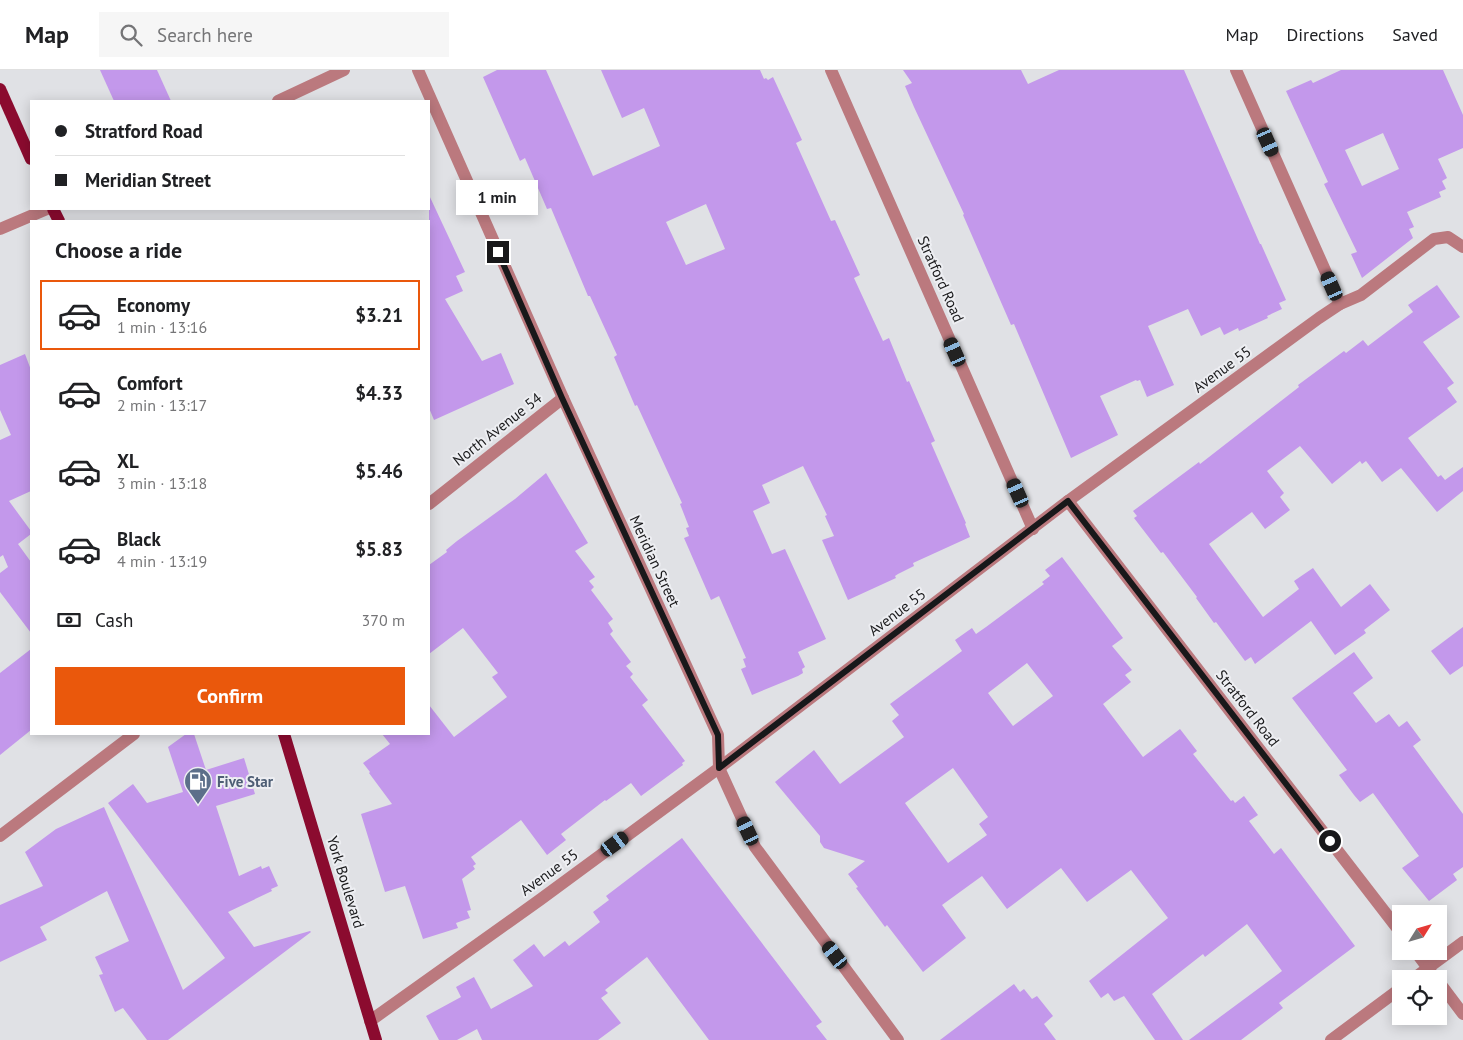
<!DOCTYPE html>
<meta charset="utf-8">
<style>
body{margin:0;font-family:"PT Sans",sans-serif;background:#f6f6f6;color:#202124;height:100vh;display:flex;flex-direction:column;font-size:19px;white-space:nowrap}
*{box-sizing:border-box;margin:0}
p{font-size:16px;color:#757577}
.icon{flex:none;width:28px;height:28px;fill:none;stroke:currentColor;stroke-width:2;stroke-linecap:round;stroke-linejoin:round}
.map{position:relative;flex:1;overflow:hidden}
.details{position:absolute;left:30px;top:150px;width:400px;height:515px;display:flex;flex-direction:column;background:#fff;border-radius:0px;box-shadow:0 2px 12px #0003}
.details>*{flex:none}
.top-card{position:absolute;left:30px;top:30px;width:400px;height:110px;border-radius:0px;box-shadow:0 2px 12px #0003;display:grid;align-content:center;height:110px;padding:0 25px;background:#fff}
.needle{width:32px;rotate:53deg}
.fabs{position:absolute;left:1392px;top:835px;display:grid;gap:10px}
.fabs a{display:grid;place-items:center;width:55px;height:55px;border-radius:0px;background:#fff;box-shadow:0 2px 12px #0003;font-size:25px}
.end{position:absolute;width:22px;height:22px;margin:-11px;border:6px solid #18181a;background:#fff;box-shadow:0 0 0 2px #fff}
.from{border-radius:50%}
.bubble{position:absolute;height:35px;border-radius:0px;background:#fff;box-shadow:0 2px 12px #0003;font-size:16px;font-weight:700;line-height:35px;text-align:center}
.car{position:absolute;width:15px;height:30px;margin:-15px -8px;border-radius:6px;box-shadow:0 0 4px 1px #0007;background:linear-gradient(#222 24%,#8ab4d8 0 40%,#222 0 76%,#8ab4d8 0 86%,#222 0)}
.top-card b{display:flex;align-items:center;gap:18px;height:48px;font-size:19px}
.top-card b+b{border-top:1px solid #e0e0e0}
.top-card i{width:12px;height:12px;background:#202124}
ul{padding:0;list-style:none}
li{display:flex;align-items:center;gap:15px;height:70px;margin:0 10px 8px;padding:0 15px;border:2px solid transparent;border-radius:0px}
li div{flex:1}
li b{display:block;font-size:19px}
li em{font-style:normal;font-weight:700}
li.current{border-color:#ea580c}
li>.icon{width:45px;height:45px;stroke-width:1.5}
h2{padding:0 25px;font-size:22px;line-height:60px}
.pay{display:flex;align-items:center;gap:12px;height:55px;padding:0 25px;font-size:19px}
.pay p{margin-inline-start:auto}
.cta{display:flex;gap:10px;margin-top:auto;padding:10px 25px}
.cta a{flex:1;height:58px;border-radius:0px;background:#ea580c;color:#fff;font-size:20px;font-weight:700;line-height:58px;text-align:center}
header{display:flex;align-items:center;gap:30px;box-sizing:border-box;height:70px;padding:0 25px;background:#fff;border-bottom:1px solid #e0e0e0}
header strong{font-size:24px}
nav{display:flex;gap:28px;margin-inline-start:auto;font-size:18px}
.search{width:350px;height:45px;background:#f6f6f6;display:flex;align-items:center;gap:12px;box-sizing:border-box;padding:0 18px;border-radius:0px;color:#757577;font-size:19px}
.map>svg:first-child{display:block}
</style>
<header>
<strong>Map</strong>
<div class="search"><svg class="icon" aria-label="search" viewBox="0 0 24 24"><circle cx="10" cy="10" r="6"/><path d="M15 15l6 6"/></svg>Search here</div>
<nav><a>Map</a><a>Directions</a><a>Saved</a></nav>
</header>
<div class="map">
<svg width="1463" height="970" viewBox="0 0 1463 970">
<rect width="100%" height="100%" fill="#e0e1e5"/>
<!-- building -->
<g fill="#c398eb" fill-rule="evenodd">
<polygon points="100,0 157,0 171,31 114,31"/>
<path d="M497,0H546L593,106L660,76L644,38L622,48L601,0H760L764,9L766,8L768,10L773,7L802,70L796,73L831,151L835,150L860,205L854,208L883,271L889,268L907,312L909,311L935,371L931,373L966,453L965,454L970,467L913,493L914,496L898,504L895,506L896,508L848,530L822,470L834,466L825,446L827,445L803,396L762,415L770,433L753,441L772,484L785,479L826,569L798,582L805,597L802,599L803,603L798,606L752,625L741,599L746,597L743,589L746,588L719,526L711,530L684,468L689,466L686,458L689,457L680,434L682,433L637,335L635,336L614,287L617,285L590,226H588L551,138L547,139L525,88L520,91L483,7ZM706,134L725,179L686,195L666,152Z"/>
<polygon points="903,0 1021,0 1028,14 1059,0 1184,0 1260,174 1261,174 1286,230 1279,233 1282,239 1267,246 1268,248 1239,261 1238,258 1224,265 1220,257 1201,266 1188,239 1148,256 1174,315 1147,327 1140,310 1137,311 1136,310 1100,326 1118,365 1071,388 1014,254 1011,255 963,145 964,144 914,37 905,16 912,13"/>
<path d="M1341,0H1443L1463,45V78L1438,89L1447,108L1442,111L1446,119L1439,122L1441,127L1407,142L1414,157L1409,159L1413,168L1362,208L1351,184L1357,182L1324,114L1328,112L1286,21L1311,10L1313,13ZM1383,63L1399,99L1362,116L1345,80Z"/>
<polygon points="429,125 465,202 456,206 463,221 445,229 482,291 501,283 514,314 434,350 429,338"/>
<polygon points="1437,215 1460,247 1423,272 1454,313 1447,318 1457,332 1408,368 1438,407 1441,405 1445,410 1463,397 1463,421 1437,442 1401,398 1382,412 1366,391 1362,394 1360,391 1332,414 1300,376 1267,401 1284,423 1280,427 1290,440 1265,459 1252,442 1209,474 1263,547 1299,519 1294,511 1313,498 1341,537 1370,514 1390,540 1364,560 1366,563 1335,585 1311,551 1255,594 1251,587 1245,591 1216,552 1214,553 1196,528 1197,527 1163,482 1161,483 1134,448 1137,446 1133,441 1199,392 1200,394 1299,317 1298,315 1344,281 1346,283 1363,270 1368,276 1413,242 1408,235"/>
<polygon points="25,284 31,300 31,421 9,431 31,461 31,464 18,474 31,492 31,563 0,522 0,503 8,497 3,485 0,487 0,370 11,365 0,340 0,295"/>
<polygon points="546,403 588,473 575,481 595,507 589,511 594,517 591,520 613,549 608,553 613,561 610,564 631,592 626,596 633,604 630,607 648,630 642,635 685,691 682,693 683,695 641,726 631,713 606,731 605,730 561,764 566,770 547,785 521,750 471,787 476,794 473,796 475,799 462,809 471,840 467,841 470,848 456,853 458,858 423,869 405,816 385,822 361,744 392,734 369,703 370,702 363,693 390,674 382,664 429,664 429,635 454,667 507,627 492,607 498,603 463,558 429,584 429,495 447,482 446,480 457,471 515,429"/>
<path d="M1062,487L1123,568L1112,576L1132,600L1125,605L1131,612L1103,634L1143,687L1180,659L1197,681L1193,684L1231,731L1233,730L1235,733L1244,726L1258,745L1249,751L1274,784L1281,778L1355,876L1279,933L1283,938L1241,970H1189L1282,901L1247,854L1205,887L1203,884L1152,924L1183,970H1155L1124,926L1114,931L1108,923L1101,928L1089,911L1168,848L1131,800L1087,832L1061,798L1007,839L982,806L942,835L966,868L923,902L887,855L885,857L856,818L858,817L848,804L865,791L824,778L820,772V766L775,712L814,680L840,714L904,667L892,651L899,645L890,634L962,581L955,570L972,558L976,564L986,557L1044,514L1042,512L1050,506L1045,500ZM1027,593L1053,626L1013,656L988,623ZM953,698L988,747L979,754L987,765L948,793L905,733Z"/>
<polygon points="1463,557 1463,596 1450,605 1431,581"/>
<polygon points="31,579 31,660 0,685 0,603"/>
<polygon points="1354,582 1373,608 1353,623 1376,653 1389,644 1399,657 1407,651 1421,670 1413,676 1463,744 1463,797 1453,804 1457,810 1429,831 1402,798 1419,786 1373,723 1360,732 1354,725 1339,705 1347,700 1292,628"/>
<polygon points="186,664 194,664 206,700 244,688 255,724 216,736 239,806 261,796 262,799 269,796 278,816 271,819 272,821 228,842 254,877 310,861 311,862 168,970 147,970 123,938 115,942 99,905 103,904 95,887 129,871 107,821 40,857 47,870 0,892 0,835 43,816 25,782 56,759 104,737 183,920 225,888 108,733 133,714 147,733 183,722 168,677"/>
<polygon points="682,768 822,952 816,956 827,970 709,970 647,887 605,920 608,923 601,928 621,953 598,970 482,970 477,959 457,970 439,970 426,946 461,927 456,917 474,907 491,939 533,916 513,890 534,874 544,887 565,871 569,876 600,852 593,842 609,830 606,826"/>
<polygon points="1014,914 1020,922 1024,919 1032,929 1037,926 1053,946 1044,954 1056,970 940,970"/>
</g>
<g fill="none" stroke-linecap="round" stroke-linejoin="round">
<!-- minor -->
<g stroke="#bb797e" stroke-width="12">
<polyline points="418,0 563,328 718,665 719,698 755,777 898,970"/>
<polyline points="831,0 1033,459"/>
<polyline points="1236,0 1340,234"/>
<polyline points="278,31 344,0"/>
<polyline points="0,159 47,139"/>
<polyline points="1068,431 1401,863"/>
<polyline points="429,434 563,328"/>
<polyline points="0,766 134,664"/>
<polyline points="1415,881 1436,909"/>
<polyline points="1413,909 1463,872"/>
<polyline points="1439,912 1463,944"/>
<polyline points="370,951 541,829 719,698 1068,431 1319,248 1340,234 1361,225 1434,169 1448,167 1463,177"/>
<polyline points="1331,970 1401,918"/>
</g>
<!-- major -->
<g stroke="#8b0b2f" stroke-width="12">
<polyline points="0,19 31,89"/>
<polyline points="53,139 59,151"/>
<polyline points="284,664 376,970"/>
</g>
</g>
<g fill="none" stroke-linecap="round" stroke-linejoin="round">
<!-- route -->
<polyline stroke="#18181a" stroke-width="6" points="498,182 562,328 718,665 719,698 1068,431 1330,771"/>
</g>
<!-- icons -->
<defs>
<g id="fuel-pin" transform="scale(1.4375)"><path d="M0 17L-7.5 6A9.5 9.5 0 1 1 7.5 6Z" fill="#5c6f8a" stroke="#edeef2"/><path d="M-5.5-6h7V0h2V4h1.3V-2.5L3-4.5l.8-.8L6-3V5H2.5V1h-1V6h-7ZM-4.2-4.7v3.2H.2V-4.7Z" fill="#fff"/></g>
</defs>
<g fill-rule="evenodd">
<use href="#fuel-pin" x="198" y="711"/>
</g>
<g text-anchor="middle" dominant-baseline="central" stroke-width="4" stroke-linejoin="round" paint-order="stroke">
<!-- street labels -->
<g font-size="15" fill="#18181a" stroke="#edeef2">
<text transform="translate(941 209) rotate(66)">Stratford Road</text>
<text transform="translate(1222 299) rotate(-36)">Avenue 55</text>
<text transform="translate(497 359) rotate(-38)">North Avenue 54</text>
<text transform="translate(655 491) rotate(65)">Meridian Street</text>
<text transform="translate(897 542) rotate(-37)">Avenue 55</text>
<text transform="translate(1248 638) rotate(52)">Stratford Road</text>
<text transform="translate(549 802) rotate(-36)">Avenue 55</text>
<text transform="translate(346 812) rotate(73)">York Boulevard</text>
</g>
<!-- service labels -->
<g font-size="15" font-weight="bold" fill="#4e5e75" stroke="#edeef2" text-anchor="start">
<text x="217" y="711">Five Star</text>
</g>
</g>
</svg>
<div class="fabs">
<a><svg class="needle" viewBox="-14 -14 28 28"><path d="M0-13l5 13h-10z" fill="#e53935"/><path d="M0 13l5-13h-10z" fill="#757577"/></svg></a>
<a><svg class="icon" aria-label="locate" viewBox="0 0 24 24"><circle cx="12" cy="12" r="6"/><path d="M12 2v4M12 18v4M2 12h4M18 12h4"/></svg></a>
</div>
<i class="end from" style="left:1330px;top:771px"></i>
<i class="end" style="left:498px;top:182px"></i>
<div class="bubble" style="left:456px;top:110px;width:82px">1 min</div>
<i class="car" style="left:1268px;top:72px;rotate:156deg"></i>
<i class="car" style="left:1332px;top:216px;rotate:336deg"></i>
<i class="car" style="left:955px;top:282px;rotate:336deg"></i>
<i class="car" style="left:1018px;top:423px;rotate:336deg"></i>
<i class="car" style="left:748px;top:761px;rotate:335deg"></i>
<i class="car" style="left:615px;top:774px;rotate:54deg"></i>
<i class="car" style="left:835px;top:885px;rotate:323deg"></i>
<div class="top-card">
<b><i class="from"></i>Stratford Road</b>
<b><i></i>Meridian Street</b>
</div>
<section class="details">
<h2>Choose a ride</h2>
<ul>
<li class="current"><svg class="icon" aria-label="car" viewBox="0 0 24 24"><path d="M5 17H2v-5l4-1 3-4h7l3 4 3 1v5h-3M9 17h6M6 11h13"/><circle cx="7" cy="17" r="2"/><circle cx="17" cy="17" r="2"/></svg><div><b>Economy</b><p>1 min · 13:16</p></div><em>$3.21</em></li>
<li><svg class="icon" aria-label="car" viewBox="0 0 24 24"><path d="M5 17H2v-5l4-1 3-4h7l3 4 3 1v5h-3M9 17h6M6 11h13"/><circle cx="7" cy="17" r="2"/><circle cx="17" cy="17" r="2"/></svg><div><b>Comfort</b><p>2 min · 13:17</p></div><em>$4.33</em></li>
<li><svg class="icon" aria-label="car" viewBox="0 0 24 24"><path d="M5 17H2v-5l4-1 3-4h7l3 4 3 1v5h-3M9 17h6M6 11h13"/><circle cx="7" cy="17" r="2"/><circle cx="17" cy="17" r="2"/></svg><div><b>XL</b><p>3 min · 13:18</p></div><em>$5.46</em></li>
<li><svg class="icon" aria-label="car" viewBox="0 0 24 24"><path d="M5 17H2v-5l4-1 3-4h7l3 4 3 1v5h-3M9 17h6M6 11h13"/><circle cx="7" cy="17" r="2"/><circle cx="17" cy="17" r="2"/></svg><div><b>Black</b><p>4 min · 13:19</p></div><em>$5.83</em></li>
</ul>
<div class="pay"><svg class="icon" aria-label="cash" viewBox="0 0 24 24"><path d="M3 7h18v10H3z"/><circle cx="12" cy="12" r="2"/></svg>Cash<p>370 m</p></div>
<div class="cta"><a>Confirm</a></div>
</section>
</div>
